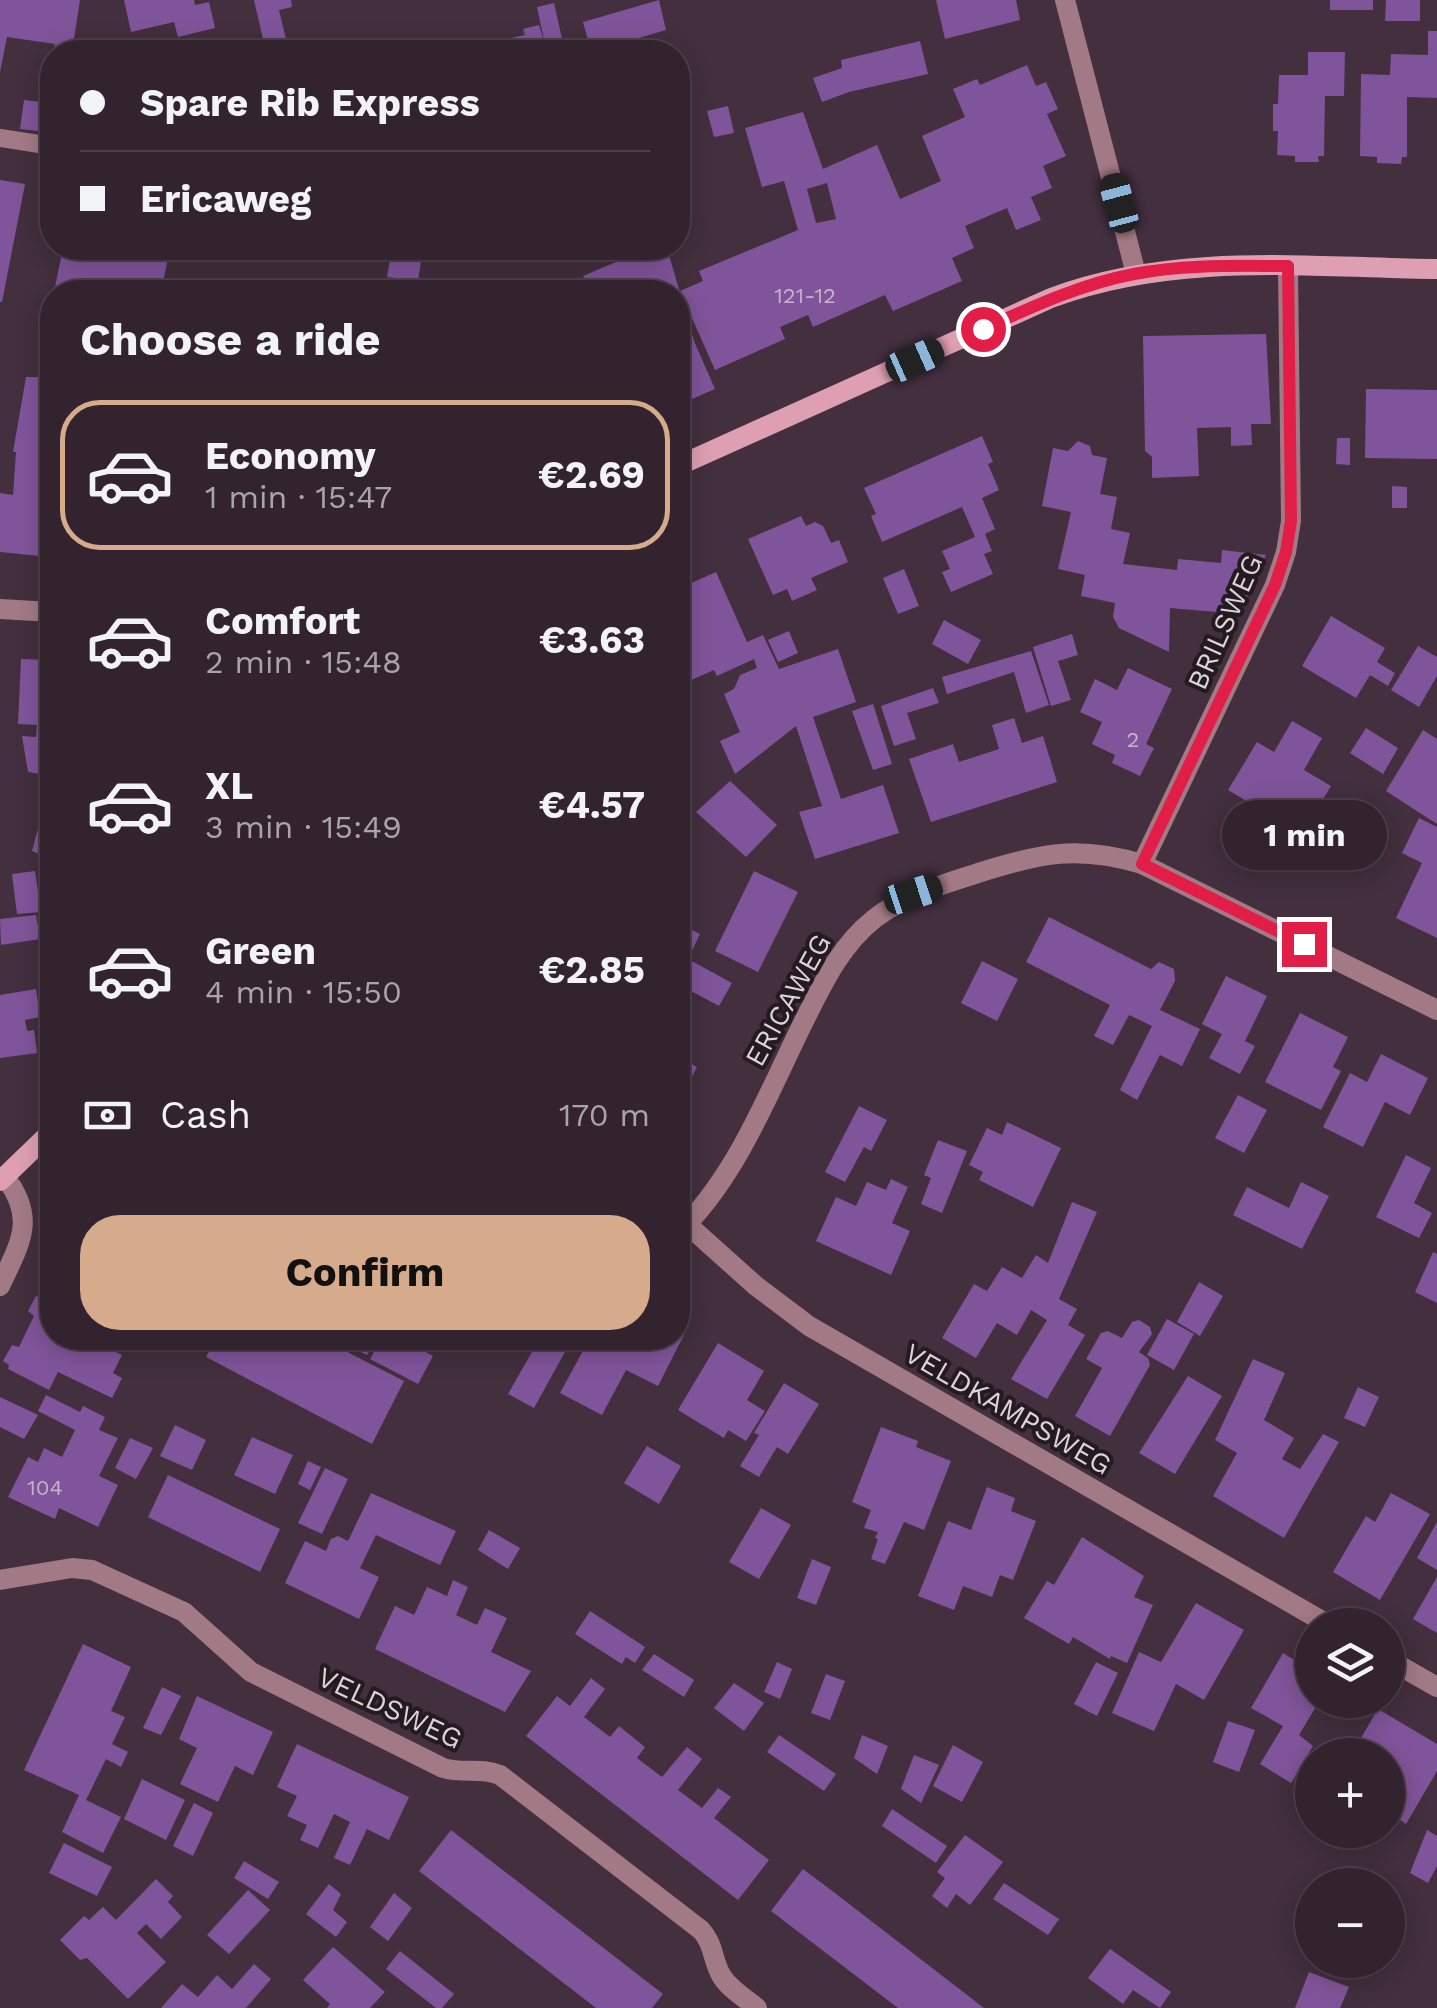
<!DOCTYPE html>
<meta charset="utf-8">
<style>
body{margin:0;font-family:"Work Sans",sans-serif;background:#3d2f3a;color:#f1f3f6;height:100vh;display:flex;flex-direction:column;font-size:38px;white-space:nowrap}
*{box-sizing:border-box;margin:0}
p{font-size:32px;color:#a8a4aa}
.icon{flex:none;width:55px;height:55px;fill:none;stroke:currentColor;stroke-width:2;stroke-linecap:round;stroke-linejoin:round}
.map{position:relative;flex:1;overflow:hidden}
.details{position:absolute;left:40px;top:280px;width:650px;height:1070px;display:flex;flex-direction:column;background:#32232e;border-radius:40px;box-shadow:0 5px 25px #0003,0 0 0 2px #4d404a}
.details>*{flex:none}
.banner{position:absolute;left:40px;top:40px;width:650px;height:220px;border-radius:40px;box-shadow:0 5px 25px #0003,0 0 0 2px #4d404a;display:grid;align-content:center;height:220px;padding:0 40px;background:#32232e}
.buttons{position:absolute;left:1295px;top:1608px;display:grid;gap:20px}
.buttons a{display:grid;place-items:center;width:110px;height:110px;border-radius:50%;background:#32232e;box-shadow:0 5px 25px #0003,0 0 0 2px #4d404a;font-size:50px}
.end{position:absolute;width:45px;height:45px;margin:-22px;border:12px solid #e11d48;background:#fff;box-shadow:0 0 0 5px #fff}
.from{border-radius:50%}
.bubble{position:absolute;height:70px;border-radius:35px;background:#32232e;box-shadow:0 5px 25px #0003,0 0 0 2px #4d404a;font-size:32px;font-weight:700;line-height:70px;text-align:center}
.car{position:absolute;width:30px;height:60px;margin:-30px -15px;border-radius:12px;box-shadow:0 0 8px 2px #0007;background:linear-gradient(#222 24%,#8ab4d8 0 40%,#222 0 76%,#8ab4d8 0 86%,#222 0)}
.banner b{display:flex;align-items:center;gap:35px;height:95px;font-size:38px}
.banner b+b{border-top:2px solid #4d404a}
.banner i{width:25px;height:25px;background:#f1f3f6}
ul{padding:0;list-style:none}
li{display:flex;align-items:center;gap:30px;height:150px;margin:0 20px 15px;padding:0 20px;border:5px solid transparent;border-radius:40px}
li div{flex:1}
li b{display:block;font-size:38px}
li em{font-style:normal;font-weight:700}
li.selected{border-color:#d6ab8b}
li>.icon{width:90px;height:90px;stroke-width:1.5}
h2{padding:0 40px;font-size:45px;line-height:120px}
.pay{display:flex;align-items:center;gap:25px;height:110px;padding:0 40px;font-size:38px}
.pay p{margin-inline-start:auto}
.button{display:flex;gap:20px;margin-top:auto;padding:20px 40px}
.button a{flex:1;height:115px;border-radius:40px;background:#d6ab8b;color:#111;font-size:40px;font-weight:700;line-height:115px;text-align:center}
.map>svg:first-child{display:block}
</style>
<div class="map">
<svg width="1437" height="2008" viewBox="0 0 1437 2008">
<rect width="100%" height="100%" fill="#432f3e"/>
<!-- building -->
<g fill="#80549a" fill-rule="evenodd">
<polygon points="0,0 80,0 73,45 109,52 53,52 55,44 7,37 0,72"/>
<polygon points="124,0 194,0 195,5 209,2 215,28 178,37 174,22 131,32"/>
<polygon points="254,0 291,0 292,7 279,10 289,52 266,52"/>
<polygon points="659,0 666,30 591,52 583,22"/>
<polygon points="936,0 1016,0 1020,20 945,39"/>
<rect x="1330" y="0" width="43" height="10"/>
<polygon points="1386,0 1420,0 1420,21 1385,21"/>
<polygon points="554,3 565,52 504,52 501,40 525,35 523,29 539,25 545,45 537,7"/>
<polygon points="1428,31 1437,31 1437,98 1407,97 1407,157 1402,157 1401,164 1377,163 1377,157 1360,156 1361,74 1390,75 1391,54 1428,55"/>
<polygon points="920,41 928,74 849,92 822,102 813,78 842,68 841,60"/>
<polygon points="1308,52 1345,52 1344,96 1325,96 1324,156 1318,156 1319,162 1295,162 1295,156 1277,155 1278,131 1273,131 1273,104 1278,104 1279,75 1308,75"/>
<path d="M1027,65L1036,86L1046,82L1058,109L1047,114L1066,156L1043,166L1052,188L1031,197L1041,220L1016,230L1007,208L965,226L974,248L952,258L962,281L893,311L885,295L813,327L808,315L780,327L785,339L715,370L680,291L703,281L699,271L798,230L784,181L762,187L745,128L803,112L823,169L877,145L900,199L941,181L922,136L965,117L953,89L977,79L980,85ZM827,183L836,219L816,223L807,189Z"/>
<polygon points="24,100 42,102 38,131 20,129"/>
<polygon points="728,106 734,133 714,137 707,111"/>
<polygon points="0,180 25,184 2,302 0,302"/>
<polygon points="63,248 170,248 161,292 54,292"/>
<polygon points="392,248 423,248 418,281 387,277"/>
<polygon points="649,248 667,248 694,341 715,389 678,405 678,292 591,292 583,276"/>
<polygon points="51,307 52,307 52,350 42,348"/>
<polygon points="1266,334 1271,424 1251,424 1252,445 1231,446 1231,427 1197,428 1199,476 1152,478 1152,457 1145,451 1143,336"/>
<polygon points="26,377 52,377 52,525 49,557 0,552 0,493 13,495 16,452 13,452"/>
<polygon points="1366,389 1437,390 1437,459 1365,458"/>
<polygon points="982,436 993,462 988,464 999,490 982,498 995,529 985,534 992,551 984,554 993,574 951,592 942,572 950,569 942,551 975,537 962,507 882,542 871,516 876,514 864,488"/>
<polygon points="1337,438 1350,438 1350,465 1336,464"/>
<polygon points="1078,441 1090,446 1092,455 1107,458 1100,494 1117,497 1111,529 1130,533 1123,564 1177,570 1178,559 1221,563 1222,550 1266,555 1240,614 1170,608 1169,652 1119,628 1113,617 1115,603 1081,596 1085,575 1058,569 1071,512 1042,506 1053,448 1068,451"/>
<polygon points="1392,486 1407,487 1407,508 1392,508"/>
<polygon points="801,516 806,526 815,522 823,526 831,543 839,540 848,562 811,578 817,590 792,601 787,589 773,595 748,539"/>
<polygon points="904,569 919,606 898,614 883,578"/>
<polygon points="716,572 747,642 763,635 779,669 838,649 856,702 813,717 841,799 883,785 899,833 815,859 799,812 822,806 796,726 735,774 720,741 740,732 724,694 734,689 740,675 757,668 754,659 717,676 714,670 687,682 678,661 678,589"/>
<polygon points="1331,616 1385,648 1377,662 1395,673 1388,686 1370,675 1356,698 1302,666"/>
<polygon points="944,620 981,640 968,664 932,644"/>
<polygon points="789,631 798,653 778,662 768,640"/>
<polygon points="1072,634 1078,655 1058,661 1071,700 1051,706 1033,647"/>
<polygon points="1418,646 1437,657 1437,676 1419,707 1391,690"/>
<polygon points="1031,651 1049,705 1026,713 1014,672 947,694 942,677"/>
<polygon points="21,659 52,660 52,776 28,772 22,736 36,737 37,725 18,724"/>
<polygon points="1128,668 1172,689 1146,744 1154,748 1140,776 1112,763 1115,755 1092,744 1102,722 1080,712 1095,679 1117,690"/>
<polygon points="933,688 939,703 907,713 916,739 894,746 881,706"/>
<polygon points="873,704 892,764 873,770 852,711"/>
<polygon points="1014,718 1022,743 1043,736 1057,782 931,822 909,759 953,744 959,762 999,749 992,725"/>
<polygon points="1292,721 1322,738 1304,770 1331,786 1302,834 1228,790 1257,742 1274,752"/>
<polygon points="1366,728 1398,748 1383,774 1350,753"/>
<polygon points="1423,730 1437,739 1437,824 1386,791"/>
<polygon points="730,781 777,825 746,857 696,812"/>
<polygon points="52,802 52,859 32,851 39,825 43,827"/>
<polygon points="1419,818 1437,827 1437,938 1396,918 1422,863 1402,853"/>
<polygon points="35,871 41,912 17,914 12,874"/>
<polygon points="754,871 798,892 758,972 715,951"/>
<polygon points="36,915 40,939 1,945 0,919"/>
<polygon points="1049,917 1151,969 1159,962 1174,969 1175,981 1160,1010 1200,1029 1182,1066 1160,1055 1137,1100 1120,1090 1152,1026 1129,1015 1113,1045 1094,1036 1110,1005 1026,962"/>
<polygon points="678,923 700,934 688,959 732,983 719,1006 678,984"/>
<polygon points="982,961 1018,979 997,1021 961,1003"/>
<polygon points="1226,976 1267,996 1245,1041 1255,1046 1240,1074 1209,1058 1222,1034 1202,1024"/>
<polygon points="36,989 40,1017 25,1020 27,1031 34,1030 37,1053 0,1058 0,995"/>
<polygon points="1300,1013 1348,1037 1333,1067 1341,1071 1321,1110 1265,1082"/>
<polygon points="1381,1054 1428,1078 1410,1115 1385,1102 1363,1147 1323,1127 1350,1073 1367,1082"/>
<polygon points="678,1057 697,1067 684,1092 678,1090"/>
<polygon points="1238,1095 1267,1110 1244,1153 1215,1138"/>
<polygon points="859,1106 887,1120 871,1151 864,1147 845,1182 825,1172"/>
<polygon points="1007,1122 1061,1148 1033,1207 979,1180 983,1172 969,1165 987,1128 1002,1135"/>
<polygon points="938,1140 967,1151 942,1213 921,1204 931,1178 924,1175"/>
<polygon points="1406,1155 1431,1168 1414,1203 1432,1213 1419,1238 1376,1217"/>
<polygon points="891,1179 908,1187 892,1223 910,1231 891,1275 816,1241 836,1197 856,1206 867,1182 886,1190"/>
<polygon points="1301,1182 1329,1196 1302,1249 1233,1215 1247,1187 1289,1208"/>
<polygon points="1072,1202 1097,1212 1059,1299 1077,1309 1068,1325 1085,1335 1047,1399 1011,1379 1047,1320 1031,1310 1017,1335 997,1323 976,1358 942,1338 974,1284 987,1291 1002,1267 1022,1278 1036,1255 1048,1263"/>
<polygon points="1433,1252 1437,1254 1437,1303 1415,1292"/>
<polygon points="52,1262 52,1338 86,1338 122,1355 113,1373 122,1378 112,1398 58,1372 49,1390 8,1369 9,1365 3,1361 12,1345 19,1347 34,1316 28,1311 36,1296 43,1298 52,1280 46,1275"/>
<polygon points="1199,1282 1223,1296 1200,1336 1177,1322"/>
<polygon points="1167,1319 1194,1334 1174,1370 1147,1355"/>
<polygon points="1139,1320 1150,1327 1152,1334 1139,1352 1148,1358 1150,1365 1110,1436 1075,1416 1102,1368 1086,1359 1101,1333 1108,1331 1122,1338 1132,1322"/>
<polygon points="678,1321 688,1327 658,1386 626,1370 602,1415 560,1393 590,1338 599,1338 616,1346 620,1338 678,1338"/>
<polygon points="216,1338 320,1338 404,1381 372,1444 206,1357"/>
<polygon points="332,1338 377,1338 367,1355"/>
<polygon points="382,1338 399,1338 433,1356 418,1384 370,1359"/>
<polygon points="540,1338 566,1350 534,1408 508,1394"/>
<polygon points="718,1343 764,1371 747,1400 765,1411 746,1441 728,1430 724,1438 678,1410"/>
<polygon points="1253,1359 1285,1373 1264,1420 1294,1438 1282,1459 1300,1469 1323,1434 1339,1442 1284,1538 1213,1496 1237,1453 1215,1440"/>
<polygon points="1188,1376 1222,1396 1175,1474 1139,1453"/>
<polygon points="784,1383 819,1404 788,1454 777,1447 759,1477 740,1466 759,1435 754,1433"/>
<polygon points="1358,1387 1379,1397 1365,1427 1344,1418"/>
<polygon points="46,1395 80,1412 83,1406 105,1417 99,1430 118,1438 99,1476 118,1485 98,1527 59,1508 55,1519 8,1497 28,1457 38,1462 44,1448 62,1457 75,1430 38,1411"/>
<polygon points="0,1397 38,1415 24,1439 0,1427"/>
<polygon points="175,1425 206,1440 192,1470 160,1456"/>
<polygon points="881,1427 918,1441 916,1447 951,1461 924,1530 904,1522 885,1564 871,1559 878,1539 875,1538 878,1532 864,1528 871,1510 852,1502"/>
<polygon points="252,1437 293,1455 275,1494 234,1475"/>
<polygon points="130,1438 153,1448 136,1479 115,1468"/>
<polygon points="647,1446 681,1466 659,1504 624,1483"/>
<polygon points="308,1461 321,1467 310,1490 298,1484"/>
<polygon points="325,1468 348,1479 322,1534 298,1523"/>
<polygon points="168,1475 280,1529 260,1572 148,1517"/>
<polygon points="987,1487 1015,1498 1011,1511 1036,1521 1013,1580 1000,1575 992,1597 963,1586 954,1610 918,1596 948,1521 971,1530"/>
<polygon points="371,1493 456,1531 440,1565 376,1535 360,1568 379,1577 359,1619 285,1583 305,1541 326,1551 331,1539 338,1536 348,1541"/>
<polygon points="1391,1493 1430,1514 1380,1600 1333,1572 1366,1516 1375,1522"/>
<polygon points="761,1508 791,1525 759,1579 729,1562"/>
<polygon points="1437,1522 1437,1570 1417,1558"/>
<polygon points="489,1530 520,1548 508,1569 478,1550"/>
<polygon points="1082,1537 1144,1576 1134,1597 1153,1605 1127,1663 1111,1656 1110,1659 1073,1637 1069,1644 1024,1618 1047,1581 1054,1585"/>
<polygon points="812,1559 831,1567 816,1605 797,1598"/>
<polygon points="1437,1577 1437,1633 1413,1619"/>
<polygon points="453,1580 468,1587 456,1615 477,1625 485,1608 507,1618 491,1652 531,1671 505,1712 375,1649 395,1606 414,1615 427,1587 447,1596"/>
<polygon points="1196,1603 1244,1630 1204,1700 1176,1684 1154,1731 1112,1713 1139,1652 1161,1662"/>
<polygon points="590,1611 645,1647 635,1663 626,1657 622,1664 575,1634"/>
<polygon points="83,1644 131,1667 111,1711 125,1717 112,1744 128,1752 121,1767 106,1759 86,1800 121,1817 103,1853 62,1832 79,1795 24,1770"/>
<polygon points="1283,1653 1312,1671 1312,1700 1320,1700 1299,1735 1313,1746 1291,1783 1260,1764 1283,1726 1251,1708"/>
<polygon points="654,1654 694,1680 684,1697 642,1670"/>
<polygon points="777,1662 792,1669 780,1699 764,1692"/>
<polygon points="1096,1662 1118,1673 1097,1716 1074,1704"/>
<polygon points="826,1674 845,1681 830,1720 811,1713"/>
<polygon points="591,1678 605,1689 584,1717 610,1737 619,1726 645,1747 637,1758 662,1777 687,1747 702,1759 678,1790 702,1808 718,1788 731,1797 714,1818 769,1860 738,1900 526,1736 557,1696 570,1706"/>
<polygon points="734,1683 764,1703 744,1731 714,1708"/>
<polygon points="162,1687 181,1696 161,1735 143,1728"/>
<polygon points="197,1696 273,1732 253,1775 235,1766 218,1802 180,1784 197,1748 179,1739"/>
<polygon points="1378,1709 1437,1744 1437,1771 1406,1824 1388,1812 1388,1755 1351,1755"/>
<polygon points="1228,1721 1255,1730 1239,1772 1213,1762"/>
<polygon points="779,1735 836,1774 824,1791 767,1752"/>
<polygon points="862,1735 888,1746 877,1774 854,1758"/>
<polygon points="297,1744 409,1797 389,1840 367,1829 350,1865 334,1858 350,1822 334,1814 318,1848 300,1840 307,1825 287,1816 297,1796 277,1787"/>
<polygon points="953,1745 983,1762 962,1802 933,1786"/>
<polygon points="914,1755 939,1765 921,1803 901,1789"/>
<polygon points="142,1779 185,1800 166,1840 124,1819"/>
<polygon points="194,1803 213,1813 193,1856 173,1846"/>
<polygon points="892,1809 947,1846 936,1863 882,1826"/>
<polygon points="451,1830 663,1994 652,2008 596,2008 419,1871"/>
<polygon points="1427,1830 1437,1836 1437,1866 1428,1883 1410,1873"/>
<polygon points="965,1835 1003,1862 970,1905 956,1894 947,1908 932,1896 945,1878 937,1872"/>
<polygon points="64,1843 112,1867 97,1896 49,1873"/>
<polygon points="244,1861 279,1882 268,1899 234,1878"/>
<polygon points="803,1869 831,1890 984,2008 898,2008 771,1911"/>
<polygon points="156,1879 173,1896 168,1902 182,1917 161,1939 146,1924 137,1933 166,1962 128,1999 87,1958 80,1960 60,1940 84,1916 89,1920 103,1907 116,1920"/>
<polygon points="1004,1883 1059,1919 1048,1935 993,1899"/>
<polygon points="329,1884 341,1894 333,1910 347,1922 336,1937 306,1914"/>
<polygon points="248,1890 270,1910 229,1954 207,1935"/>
<polygon points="394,1893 412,1908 388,1941 370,1927"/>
<polygon points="333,1947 385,1992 370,2008 327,2008 330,2004 303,1980"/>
<polygon points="1110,1949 1171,1992 1160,2008 1133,1990 1123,2004 1088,1978"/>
<polygon points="400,1951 454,1994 442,2008 436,2008 386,1969"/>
<polygon points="254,1964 271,1979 246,2008 161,2008 182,1984 198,1997 217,1975 232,1989"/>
<polygon points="1309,1972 1349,1987 1340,2008 1295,2008"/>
</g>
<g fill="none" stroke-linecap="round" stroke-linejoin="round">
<!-- lane -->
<polyline stroke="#a27a86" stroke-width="18" points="0,138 52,146"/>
<!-- street -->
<g stroke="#a27a86" stroke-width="20">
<polyline points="1065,0 1136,274"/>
<polyline points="0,609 52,612"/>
<polyline points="1142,864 1275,585 1286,552 1291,521 1288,266"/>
<polyline points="680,1218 756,1286 809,1326 1329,1625"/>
<path d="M687,1224C741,1167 770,1089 805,1019C823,983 841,945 874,919C905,895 941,885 978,873C1041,853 1078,845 1142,864L1437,1010"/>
<path d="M0,1286C20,1243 37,1219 5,1177"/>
<path d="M0,1580L72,1568L92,1570L184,1612L251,1672L443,1768C463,1774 481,1767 500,1775L701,1930C714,1944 712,1959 721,1975C729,1989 745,1998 757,2008"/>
<polyline points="1388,1659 1437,1687"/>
</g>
<!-- secondary -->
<g stroke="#de9fb3" stroke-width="20">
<path d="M678,466L1051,298C1174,252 1308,267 1437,269"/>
<polyline points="0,1181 52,1131"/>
</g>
</g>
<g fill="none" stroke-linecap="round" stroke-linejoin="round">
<!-- route -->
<path stroke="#e11d48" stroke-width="12" d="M983,329C1032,307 1081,284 1134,274C1185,264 1237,266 1288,266L1291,521L1286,552L1275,585L1142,864L1304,944"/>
</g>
<g text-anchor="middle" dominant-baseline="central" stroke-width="8" stroke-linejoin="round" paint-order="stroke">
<!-- number labels -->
<g font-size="22" fill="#c7b2cb">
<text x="805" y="295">121-12</text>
<text x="1133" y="739">2</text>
<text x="45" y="1487">104</text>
</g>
<!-- street labels -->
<g font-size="28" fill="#dfd2db" stroke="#241b21">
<text transform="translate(1225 622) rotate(-66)">BRILSWEG</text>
<text transform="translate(788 1000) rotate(-61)">ERICAWEG</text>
<text transform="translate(1008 1409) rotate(30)">VELDKAMPSWEG</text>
<text transform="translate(390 1708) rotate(25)">VELDSWEG</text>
</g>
</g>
</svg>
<div class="buttons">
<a><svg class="icon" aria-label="layers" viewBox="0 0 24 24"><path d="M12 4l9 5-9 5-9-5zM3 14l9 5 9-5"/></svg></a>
<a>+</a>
<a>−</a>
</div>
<i class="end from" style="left:983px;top:329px"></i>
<i class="end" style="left:1304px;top:944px"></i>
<div class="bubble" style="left:1222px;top:800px;width:165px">1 min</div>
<i class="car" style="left:1119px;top:203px;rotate:345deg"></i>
<i class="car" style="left:915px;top:360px;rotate:66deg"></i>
<i class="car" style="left:913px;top:894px;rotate:72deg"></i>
<div class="banner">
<b><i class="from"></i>Spare Rib Express</b>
<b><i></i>Ericaweg</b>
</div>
<section class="details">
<h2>Choose a ride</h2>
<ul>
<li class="selected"><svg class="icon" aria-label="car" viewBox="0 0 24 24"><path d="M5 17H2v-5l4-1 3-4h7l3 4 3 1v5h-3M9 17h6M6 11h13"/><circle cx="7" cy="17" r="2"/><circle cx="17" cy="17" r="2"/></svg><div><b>Economy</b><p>1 min · 15:47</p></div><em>€2.69</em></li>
<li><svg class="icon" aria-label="car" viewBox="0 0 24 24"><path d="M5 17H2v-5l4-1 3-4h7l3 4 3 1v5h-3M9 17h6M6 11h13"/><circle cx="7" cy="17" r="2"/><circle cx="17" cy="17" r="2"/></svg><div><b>Comfort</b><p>2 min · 15:48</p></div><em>€3.63</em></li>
<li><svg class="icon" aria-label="car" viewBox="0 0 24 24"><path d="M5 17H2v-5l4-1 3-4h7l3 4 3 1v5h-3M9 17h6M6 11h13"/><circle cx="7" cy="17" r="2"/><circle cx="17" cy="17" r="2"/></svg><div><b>XL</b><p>3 min · 15:49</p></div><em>€4.57</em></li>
<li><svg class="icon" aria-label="car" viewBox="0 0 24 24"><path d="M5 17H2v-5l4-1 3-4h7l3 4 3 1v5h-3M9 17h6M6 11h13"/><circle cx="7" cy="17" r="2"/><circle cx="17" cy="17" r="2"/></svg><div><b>Green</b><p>4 min · 15:50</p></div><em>€2.85</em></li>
</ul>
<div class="pay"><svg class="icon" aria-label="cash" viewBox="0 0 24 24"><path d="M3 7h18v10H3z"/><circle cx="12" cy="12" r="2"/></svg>Cash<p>170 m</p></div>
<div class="button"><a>Confirm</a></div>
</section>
</div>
